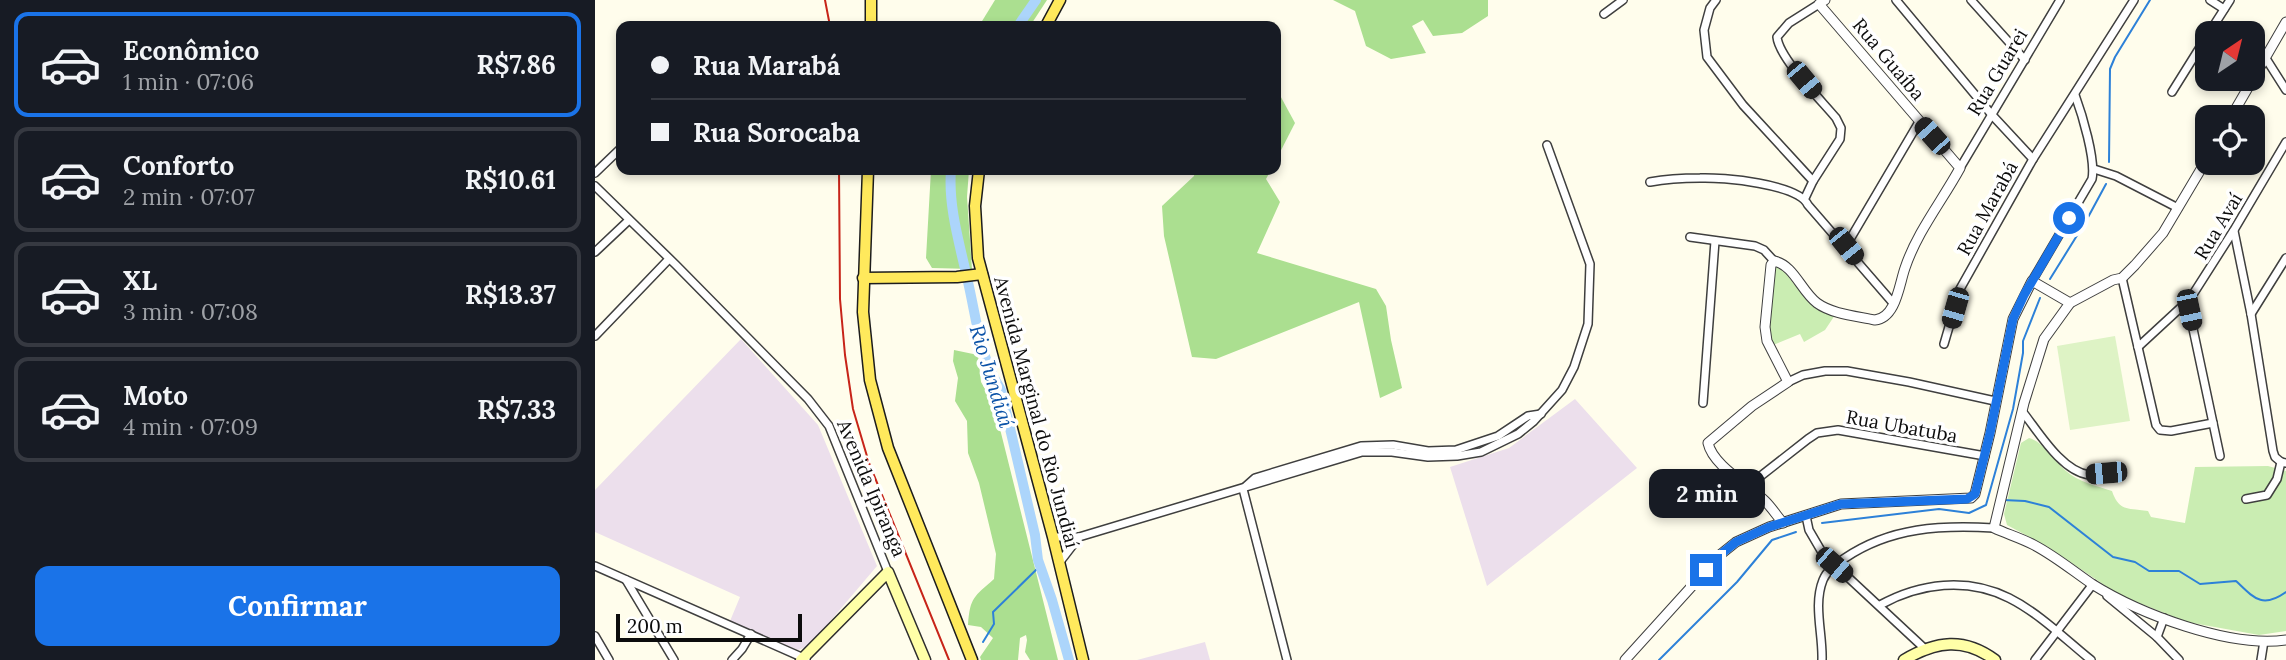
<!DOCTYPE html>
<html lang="pt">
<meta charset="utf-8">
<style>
body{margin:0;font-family:Lora,serif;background:#242831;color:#f1f3f6;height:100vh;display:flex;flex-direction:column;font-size:26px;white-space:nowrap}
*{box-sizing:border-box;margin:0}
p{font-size:23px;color:#9ea1a6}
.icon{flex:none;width:38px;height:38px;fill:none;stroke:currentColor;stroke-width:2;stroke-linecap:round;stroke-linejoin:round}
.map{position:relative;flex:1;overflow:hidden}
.panel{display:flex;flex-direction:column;background:#171b24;width:595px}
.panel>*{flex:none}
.guide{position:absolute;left:21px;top:21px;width:665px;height:154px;border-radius:14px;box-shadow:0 4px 10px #0003;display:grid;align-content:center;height:154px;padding:0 35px;background:#171b24}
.needle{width:46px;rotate:35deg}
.fabs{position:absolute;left:1600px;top:21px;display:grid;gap:14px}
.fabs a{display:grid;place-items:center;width:70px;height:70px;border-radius:14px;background:#171b24;box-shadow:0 4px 10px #0003;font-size:35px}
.scale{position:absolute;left:21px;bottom:18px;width:186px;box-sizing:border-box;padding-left:7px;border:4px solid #0c0c0c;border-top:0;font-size:19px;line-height:24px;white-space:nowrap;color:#0c0c0c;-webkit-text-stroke:5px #fff;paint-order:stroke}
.end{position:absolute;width:32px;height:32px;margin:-16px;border:9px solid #1a73e8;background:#fff;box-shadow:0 0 0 4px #fff}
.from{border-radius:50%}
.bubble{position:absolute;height:49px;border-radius:14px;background:#171b24;box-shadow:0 4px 10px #0003;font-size:23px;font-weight:700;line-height:49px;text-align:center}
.car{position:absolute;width:21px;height:42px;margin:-21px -10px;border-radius:9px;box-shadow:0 0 5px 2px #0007;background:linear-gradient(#222 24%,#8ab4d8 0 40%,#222 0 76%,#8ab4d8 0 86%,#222 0)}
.guide b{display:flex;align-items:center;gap:24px;height:66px;font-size:26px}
.guide b+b{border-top:2px solid #363941}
.guide i{width:18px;height:18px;background:#f1f3f6}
ul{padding:12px 0 0;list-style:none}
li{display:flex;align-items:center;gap:21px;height:105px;margin:0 14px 10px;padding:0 21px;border:4px solid #363941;border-radius:14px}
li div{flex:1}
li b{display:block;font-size:26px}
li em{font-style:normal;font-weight:700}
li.current{border-color:#1a73e8}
li>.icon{width:63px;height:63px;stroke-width:1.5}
.cta{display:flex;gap:14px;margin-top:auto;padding:14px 35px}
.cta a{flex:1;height:80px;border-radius:14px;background:#1a73e8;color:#fff;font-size:28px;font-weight:700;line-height:80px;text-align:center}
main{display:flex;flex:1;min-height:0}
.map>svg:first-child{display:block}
</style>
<main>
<section class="panel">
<ul>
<li class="current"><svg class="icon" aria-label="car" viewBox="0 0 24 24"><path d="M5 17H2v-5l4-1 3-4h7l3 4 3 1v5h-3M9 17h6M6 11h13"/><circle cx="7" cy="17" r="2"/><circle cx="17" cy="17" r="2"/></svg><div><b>Econômico</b><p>1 min · 07:06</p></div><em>R$7.86</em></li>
<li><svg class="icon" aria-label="car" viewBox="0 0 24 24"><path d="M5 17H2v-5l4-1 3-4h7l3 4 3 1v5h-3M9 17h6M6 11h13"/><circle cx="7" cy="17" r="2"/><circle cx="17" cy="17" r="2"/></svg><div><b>Conforto</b><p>2 min · 07:07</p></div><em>R$10.61</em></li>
<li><svg class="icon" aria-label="car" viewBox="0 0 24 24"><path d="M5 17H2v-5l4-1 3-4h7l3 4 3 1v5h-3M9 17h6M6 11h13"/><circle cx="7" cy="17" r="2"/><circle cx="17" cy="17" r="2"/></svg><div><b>XL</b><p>3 min · 07:08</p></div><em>R$13.37</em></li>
<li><svg class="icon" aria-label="car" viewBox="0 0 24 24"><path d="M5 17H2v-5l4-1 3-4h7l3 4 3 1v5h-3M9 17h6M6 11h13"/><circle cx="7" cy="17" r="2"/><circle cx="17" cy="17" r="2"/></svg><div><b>Moto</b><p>4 min · 07:09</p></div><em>R$7.33</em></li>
</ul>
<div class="cta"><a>Confirmar</a></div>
</section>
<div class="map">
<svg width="1691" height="660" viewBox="0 0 1691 660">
<rect width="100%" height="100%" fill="#fffdec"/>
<!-- industrial -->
<g fill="#ecdfec">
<polygon points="146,339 223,425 282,566 214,646 203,650 135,621 145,597 0,532 0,490"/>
<polygon points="980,399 1042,468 892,586 855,467 914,448"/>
<polygon points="610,642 615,660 542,660"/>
</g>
<!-- green -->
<g fill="#caedb2">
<path d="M1180,266H1185C1204,291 1211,301 1240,315L1230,330L1209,342L1205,334L1178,345L1174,330Z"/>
<path d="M1434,438C1449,442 1459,461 1471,471C1483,482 1502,486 1517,491C1524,512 1534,508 1553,511L1556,517L1590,523L1600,467L1673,466L1691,471V631L1664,635L1592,622L1524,595L1453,547L1412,525L1409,514L1426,443Z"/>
</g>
<!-- forest -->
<g fill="#abdf90">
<polygon points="400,0 452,0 435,26 384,26"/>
<polygon points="738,0 893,0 893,16 867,33 838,36 828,20 817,26 831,53 796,59 771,46 760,11"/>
<polygon points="681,88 700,123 681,160"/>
<polygon points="336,170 374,170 372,197 377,269 337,268 331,258"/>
<polygon points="600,170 676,170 671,179 685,202 662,253 781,289 791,306 796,340 807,388 785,398 764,302 621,359 597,357 569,236 567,206 599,176"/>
<path d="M359,350L383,355L386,382L399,405L463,660H435L430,652L432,640L431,635L425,638L423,660H386L385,657L398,638L386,627L373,625C375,597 379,597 399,579L401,554L384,483L373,453L372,421L360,401L363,378L358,361Z"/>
</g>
<!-- pitch -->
<polygon fill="#def3c5" points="1520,336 1535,421 1475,430 1462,346"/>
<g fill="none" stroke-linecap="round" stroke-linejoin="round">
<!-- stream -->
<g stroke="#2d81d8" stroke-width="2">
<polyline points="1514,162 1515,69 1520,57 1555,0"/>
<polyline points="1455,279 1491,221 1511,184"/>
<path d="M1408,500L1430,501L1454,507L1518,557L1540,562L1554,571H1584L1605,584L1641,581C1659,598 1667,609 1691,592"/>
<polyline points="1227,523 1344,509 1374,513 1391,505 1418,409 1428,353 1428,341 1445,298"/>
<polyline points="388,642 399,624 398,612 445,566"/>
<polyline points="1064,660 1142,582 1177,540 1201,532"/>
</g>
<!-- river -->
<g stroke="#acd5fb" stroke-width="10">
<polyline points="423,26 441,0"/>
<path d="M356,170C353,207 365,245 373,282C382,321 384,355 406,390L440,535L443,560L457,600L474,660"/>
</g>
<!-- minor casing -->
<g stroke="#3f3f3f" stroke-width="10">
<g id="minor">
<polyline points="1121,0 1115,8 1109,30 1112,57 1148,105 1218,181"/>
<polyline points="1301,0 1397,115 1438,159"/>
<polyline points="1376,0 1430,60"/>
<polyline points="1615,0 1629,9"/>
<polyline points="1009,14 1028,0"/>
<polyline points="1614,33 1635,0"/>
<polyline points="1670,57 1691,90"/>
<polyline points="1577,92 1612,36"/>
<polyline points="1365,168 1465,0"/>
<polyline points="1499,169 1521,176 1583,208"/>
<polyline points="0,173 26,148"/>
<path d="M1055,182C1071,179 1088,178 1105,178C1127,177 1204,184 1213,205L1298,303"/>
<polyline points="0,186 81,265 213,399 234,426 293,572"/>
<path d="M1210,198L1218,181L1245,139L1246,128L1241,118C1226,100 1184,58 1182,37L1194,23L1224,4"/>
<polyline points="1639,231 1656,314 1678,451 1680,457 1686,462"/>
<polyline points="1095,237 1160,246 1169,250 1179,261"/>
<polyline points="1251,246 1324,122"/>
<polyline points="0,252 34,220"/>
<polyline points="1527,278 1561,425 1565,430 1576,431 1618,423"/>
<path d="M1437,281L1497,179C1501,160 1487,114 1480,95"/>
<polyline points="1595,299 1594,310 1625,456"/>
<polyline points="1656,314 1691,258"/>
<polyline points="0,336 74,259"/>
<polyline points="1349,344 1365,289 1438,159 1539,0"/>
<polyline points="1543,347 1595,299 1639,230 1691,142"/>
<polyline points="1193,382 1208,375 1230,371 1252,371 1314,382 1400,401"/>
<polyline points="1108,403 1120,241"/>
<path d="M1427,411C1443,431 1466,471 1494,475C1499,475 1506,474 1511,473"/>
<polyline points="651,486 660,478 766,446 798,445 833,451 861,450 903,436 933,416 946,414"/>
<polyline points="1153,486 1213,439 1222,433 1243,430 1390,456"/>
<polyline points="648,489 692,660"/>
<polyline points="1651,499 1672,495 1682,479 1686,462 1691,463"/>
<polyline points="1211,516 1214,530 1228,554 1329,648"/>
<polyline points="458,537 484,537 767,452 797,452 833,457 862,456 886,452 923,434 939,421 967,390 979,367 993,324 995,264 952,145"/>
<polyline points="464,563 484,537"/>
<polyline points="0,566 211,659"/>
<polyline points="31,580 79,660"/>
<polyline points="1512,596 1562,637 1584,660"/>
<path d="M1285,605C1325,583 1372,577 1414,598C1444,613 1470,639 1496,660"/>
<polyline points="0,636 14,660"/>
<polyline points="1562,637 1569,618"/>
<polyline points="137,660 147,649 156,634"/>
<path d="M1227,660C1228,634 1218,605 1228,580C1232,570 1241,564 1250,558C1296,527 1346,525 1399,528"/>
<polyline points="1440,660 1498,584 1500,586"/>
<polyline points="1666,660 1669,641"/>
</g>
</g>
<!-- tertiary casing -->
<g stroke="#3f3f3f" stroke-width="11">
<g id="tertiary">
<polyline points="1636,117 1691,22"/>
<path d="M1612,159L1568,233L1540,265L1527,278L1518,280L1475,303L1449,339L1429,403L1399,528C1412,534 1426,538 1439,545C1460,556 1478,571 1497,584C1545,614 1634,648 1691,640"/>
<path d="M1188,523C1182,516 1177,508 1170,501C1154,485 1118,466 1113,443L1157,406L1193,382L1172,341L1170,327L1176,265L1179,261C1199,265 1206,291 1222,303C1237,314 1261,316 1280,320C1301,318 1304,285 1310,268C1322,232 1347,201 1365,168L1224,4L1230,0"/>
<polyline points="1030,660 1126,554 1141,542 1174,527 1246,504 1376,498 1380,494 1395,433 1418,319 1437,281 1475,303"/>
</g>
</g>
<!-- secondary casing -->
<g stroke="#2e2e2e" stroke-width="13">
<g id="secondary">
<polyline points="206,660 293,572 330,660"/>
<path d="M1309,660C1341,641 1369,637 1400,660"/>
</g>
</g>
<!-- primary casing -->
<g stroke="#1d1d1d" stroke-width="13">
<g id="primary">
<polyline points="276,0 276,26"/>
<polyline points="451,26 465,0"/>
<polyline points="273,170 268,312 275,380 293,448 377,660"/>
<polyline points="384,170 380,206 383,258 458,537 488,660"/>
<polyline points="268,278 362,277 387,274"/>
</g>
</g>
<!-- minor -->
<use href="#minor" stroke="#fff" stroke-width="7"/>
<!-- tertiary -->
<use href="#tertiary" stroke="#fff" stroke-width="9"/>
<!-- secondary -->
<use href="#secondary" stroke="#ffffa7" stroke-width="10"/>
<!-- primary -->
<use href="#primary" stroke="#ffe95c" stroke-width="10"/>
<!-- rail -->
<g stroke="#c72419" stroke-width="2">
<polyline points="230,0 235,26"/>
<polyline points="244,170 245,299 250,355 258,409 274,463 354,660"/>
</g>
</g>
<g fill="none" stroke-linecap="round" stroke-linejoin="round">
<!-- route -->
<polyline stroke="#1a73e8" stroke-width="9" points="1111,570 1126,554 1141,542 1174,527 1246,504 1372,499 1380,494 1395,433 1418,319 1429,295 1474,218"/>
</g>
<g text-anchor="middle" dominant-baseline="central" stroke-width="7" stroke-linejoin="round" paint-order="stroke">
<!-- street labels -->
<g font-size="19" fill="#0c0c0c" stroke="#fff">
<text transform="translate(1294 59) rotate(50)">Rua Guaíba</text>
<text transform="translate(1402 72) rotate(-59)">Rua Guarei</text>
<text transform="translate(1392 208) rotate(-61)">Rua Marabá</text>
<text transform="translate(1623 226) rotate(-59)">Rua Avaí</text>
<text transform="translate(442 412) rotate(75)">Avenida Marginal do Rio Jundiaí</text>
<text transform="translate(1307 426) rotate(10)">Rua Ubatuba</text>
<text transform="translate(277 488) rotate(67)">Avenida Ipiranga</text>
</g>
<!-- water labels -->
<g font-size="21" font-style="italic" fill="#0c53a8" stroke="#fff">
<text transform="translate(397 376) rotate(73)">Rio Jundiaí</text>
</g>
</g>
</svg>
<div class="fabs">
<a><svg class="needle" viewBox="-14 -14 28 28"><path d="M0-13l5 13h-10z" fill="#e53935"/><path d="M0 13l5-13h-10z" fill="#9ea1a6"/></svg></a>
<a><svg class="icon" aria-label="locate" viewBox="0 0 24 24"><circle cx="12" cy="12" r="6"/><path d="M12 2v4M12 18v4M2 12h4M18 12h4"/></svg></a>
</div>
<div class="scale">200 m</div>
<i class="end from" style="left:1474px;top:218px"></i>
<i class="end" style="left:1111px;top:570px"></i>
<div class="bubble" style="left:1054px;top:469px;width:116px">2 min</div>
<i class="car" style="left:1209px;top:80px;rotate:140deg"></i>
<i class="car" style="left:1337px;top:136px;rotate:318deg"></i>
<i class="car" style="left:1251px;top:246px;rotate:141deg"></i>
<i class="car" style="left:1360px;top:308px;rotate:196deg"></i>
<i class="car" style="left:1594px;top:310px;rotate:168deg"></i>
<i class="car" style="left:1511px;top:473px;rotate:265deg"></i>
<i class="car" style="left:1239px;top:565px;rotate:131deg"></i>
<div class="guide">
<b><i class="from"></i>Rua Marabá</b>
<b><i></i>Rua Sorocaba</b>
</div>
</div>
</main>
